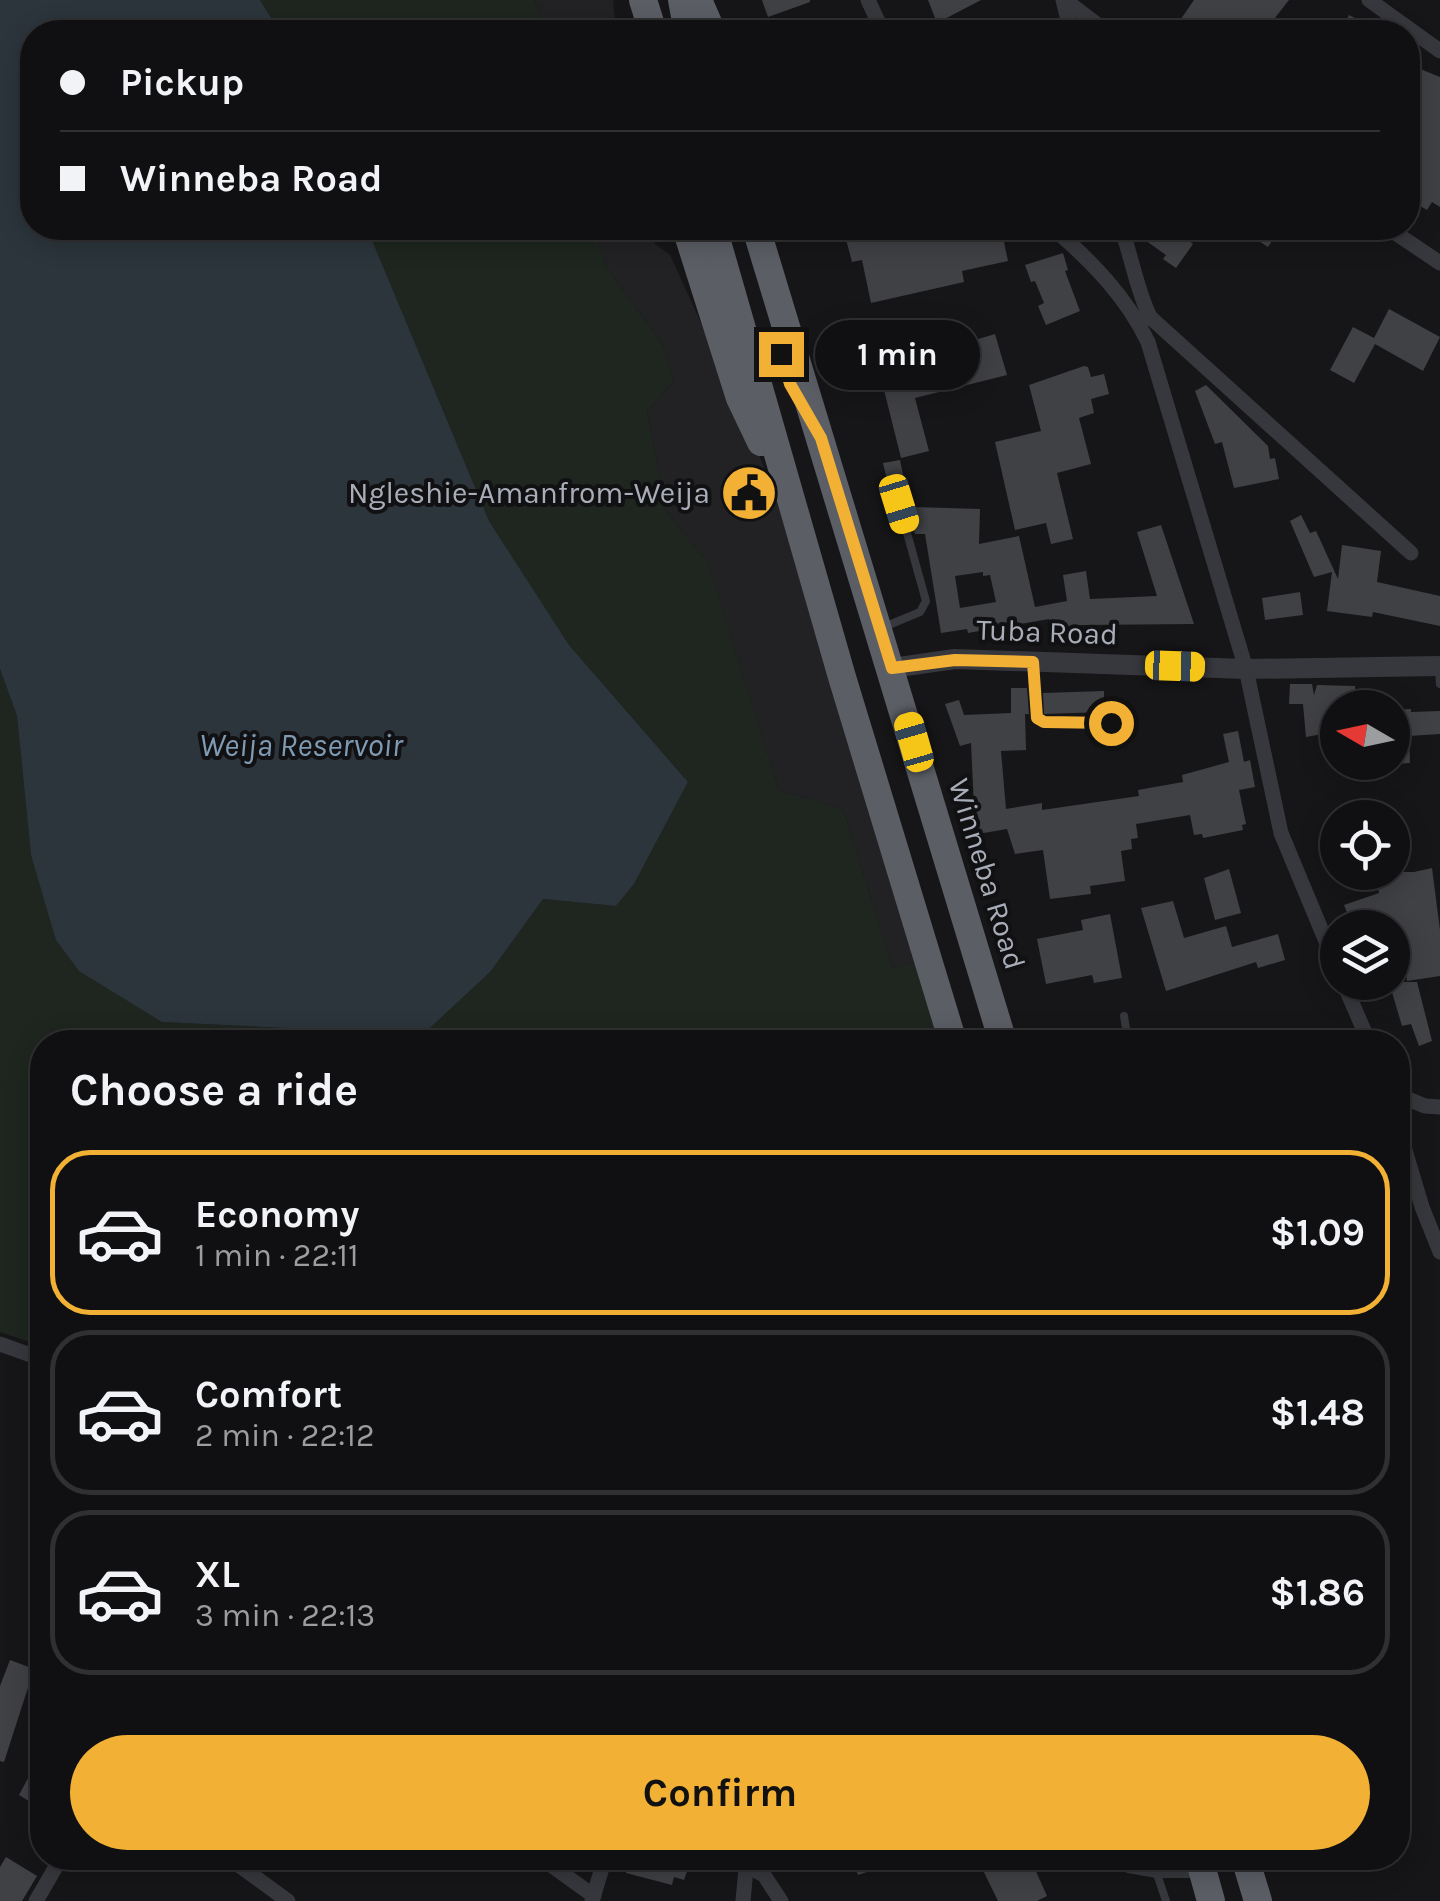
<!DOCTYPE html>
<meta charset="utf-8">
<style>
body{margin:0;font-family:Karla,sans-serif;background:#1e1e20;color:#f1f3f6;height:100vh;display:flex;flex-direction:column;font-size:38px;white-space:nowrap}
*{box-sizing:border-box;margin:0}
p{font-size:32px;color:#9c9d9f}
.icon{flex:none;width:55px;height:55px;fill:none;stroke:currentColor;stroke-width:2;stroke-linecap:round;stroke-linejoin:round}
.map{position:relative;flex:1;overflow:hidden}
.side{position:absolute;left:30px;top:1030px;width:1380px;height:840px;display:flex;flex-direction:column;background:#101012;border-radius:40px;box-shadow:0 5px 25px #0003,0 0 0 2px #303032}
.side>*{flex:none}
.banner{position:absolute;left:20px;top:20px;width:1400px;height:220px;border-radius:40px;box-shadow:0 5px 25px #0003,0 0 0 2px #303032;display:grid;align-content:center;height:220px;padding:0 40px;background:#101012}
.needle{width:65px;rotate:279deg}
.controls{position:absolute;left:1320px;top:690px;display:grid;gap:20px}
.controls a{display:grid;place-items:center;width:90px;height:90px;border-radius:50%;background:#101012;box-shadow:0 5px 25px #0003,0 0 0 2px #303032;font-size:50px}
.end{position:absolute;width:45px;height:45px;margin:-22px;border:12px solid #f2b134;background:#111;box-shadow:0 0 0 5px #111}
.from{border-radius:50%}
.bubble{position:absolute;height:70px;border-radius:35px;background:#101012;box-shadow:0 5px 25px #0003,0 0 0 2px #303032;font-size:32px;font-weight:700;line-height:70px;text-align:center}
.car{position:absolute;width:30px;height:60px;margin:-30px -15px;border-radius:12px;box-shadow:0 0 8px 2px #0007;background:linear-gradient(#f5c518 24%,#345 0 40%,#f5c518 0 76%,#345 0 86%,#f5c518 0)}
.banner b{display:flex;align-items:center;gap:35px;height:95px;font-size:38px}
.banner b+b{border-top:2px solid #303032}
.banner i{width:25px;height:25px;background:#f1f3f6}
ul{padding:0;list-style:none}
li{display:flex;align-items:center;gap:30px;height:165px;margin:0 20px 15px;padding:0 20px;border:5px solid #303032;border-radius:40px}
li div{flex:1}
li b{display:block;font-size:38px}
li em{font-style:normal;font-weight:700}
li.on{border-color:#f2b134}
li>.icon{width:90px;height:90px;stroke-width:1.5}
h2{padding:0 40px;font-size:45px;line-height:120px}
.button{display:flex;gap:20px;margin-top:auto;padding:20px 40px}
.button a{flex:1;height:115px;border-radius:60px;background:#f2b134;color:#111;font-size:40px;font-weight:700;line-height:115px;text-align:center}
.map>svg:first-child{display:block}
</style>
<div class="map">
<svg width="1440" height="1901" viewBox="0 0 1440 1901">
<rect width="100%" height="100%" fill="#161618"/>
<!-- built -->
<g fill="#222225">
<polygon points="535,0 613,0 616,32 544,32"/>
<polygon points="595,228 650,228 655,244 670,255 734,395 773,489 918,962 893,968 843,809 779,790 708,563 666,511 647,411 674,381 663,345 605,265"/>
</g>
<!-- green -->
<g fill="#1e261f">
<polygon points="260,0 535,0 544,32 280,32"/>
<polygon points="367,228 595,228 605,265 663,345 674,381 647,411 666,511 708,563 779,790 843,809 893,968 918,962 942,1042 42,1042 42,1346 0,1332 0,669 17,716 31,855 162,1022 285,1028 325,1040 491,971 543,899 616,906 634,884 688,782 569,645 489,521"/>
</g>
<!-- water -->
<polygon fill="#2c353c" points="0,0 260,0 280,32 32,32 32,228 367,228 489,521 569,645 688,782 634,884 616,906 543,899 491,971 419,1038 325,1040 284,1028 162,1022 79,971 56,940 31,855 17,716 0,669"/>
<!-- building -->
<g fill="#404145" fill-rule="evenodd">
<polygon points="762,0 810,0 810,2 768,17"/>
<polygon points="928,0 981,0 937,23"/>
<polygon points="1194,0 1289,0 1264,32 1172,32"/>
<polygon points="1349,15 1382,32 1340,32"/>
<polygon points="1408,64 1440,77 1440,207 1432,202 1427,210 1408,199"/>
<polygon points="843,228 1001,228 1008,261 962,271 964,282 871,303 862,260 852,262"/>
<polygon points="1133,228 1195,228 1187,239 1193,244 1176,268 1163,259 1166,255 1135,233"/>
<polygon points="1239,228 1280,228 1268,247"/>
<polygon points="1063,253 1068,270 1065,271 1080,311 1046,325 1038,306 1044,303 1035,281 1031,282 1025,265"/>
<polygon points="1389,309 1440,337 1423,371 1375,344 1354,383 1330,370 1353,327 1374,338"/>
<polygon points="926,323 933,340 836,365 827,329 843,326 847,343 856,341 857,345 899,336 897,329"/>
<polygon points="995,334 1007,375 915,398 929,451 901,458 882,382 945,365 941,346 955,343 955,346"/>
<polygon points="1084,366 1088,367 1091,377 1104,374 1109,394 1091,399 1094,413 1079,418 1091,464 1057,473 1073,539 1051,544 1046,523 1015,530 995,442 1041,431 1029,385"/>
<polygon points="1206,385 1268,446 1270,459 1275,458 1279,479 1234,488 1222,442 1215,444 1195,391"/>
<polygon points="900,460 906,489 893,492 891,483 888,484 883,463"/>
<path d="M914,507L980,509L979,544L1019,536L1035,607L1067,601L1063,575L1086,571L1090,599L1157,596L1137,532L1161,525L1194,624L1081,625L1066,630L1067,638L1053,641L1049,619L968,633L967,629L941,633L925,534H915L913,528ZM983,572V576L990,575L996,602L960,608L955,576Z"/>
<polygon points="1301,515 1310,533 1316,531 1338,579 1342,545 1381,551 1377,582 1440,596 1440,626 1373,612 1372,617 1327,611 1332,572 1314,577 1290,521"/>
<polygon points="1300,592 1303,615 1265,620 1262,598"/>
<polygon points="1290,684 1312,684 1314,695 1317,685 1355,686 1356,702 1338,703 1338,731 1306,737 1303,704 1289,704"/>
<polygon points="1011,688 1027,688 1029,714 1025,714 1026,750 1001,751 1006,809 1042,803 1042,810 1139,796 1138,790 1183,782 1182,775 1229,762 1223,734 1238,731 1244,762 1250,760 1255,787 1239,790 1246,824 1242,825 1243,830 1203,838 1202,834 1194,835 1190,815 1136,824 1138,838 1131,839 1132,849 1121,851 1125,881 1090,886 1091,894 1050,899 1043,850 1015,854 1007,829 972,835 968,808 974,807 971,743 960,746 945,704 959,700 964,715 1011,713"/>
<polygon points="1104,691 1104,712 1044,714 1043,693"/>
<polygon points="1411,709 1411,712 1440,711 1440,734 1409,736 1410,763 1392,764 1392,710"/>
<polygon points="1432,868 1440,930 1440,976 1407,981 1402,943 1392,944 1392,928 1383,928 1381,912 1351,923 1344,905 1379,893 1376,872 1414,872"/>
<polygon points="1229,869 1241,913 1215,920 1204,878"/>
<polygon points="1173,901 1184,938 1226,926 1232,947 1278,934 1285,960 1258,968 1256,962 1166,991 1141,908"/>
<polygon points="1110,914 1122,978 1094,983 1092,975 1046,984 1037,939 1083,930 1081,920"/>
<polygon points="1389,982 1417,982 1432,1041 1419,1046 1411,1024 1402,1026"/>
<polygon points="10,1660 34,1669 4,1762 0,1761 0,1686"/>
<polygon points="42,1752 42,1809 19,1795"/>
<polygon points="6,1857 37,1876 22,1901 0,1901 0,1867"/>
<polygon points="630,1858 692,1858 684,1880 674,1877 672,1885 626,1873"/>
<polygon points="851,1858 903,1858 903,1860 858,1875"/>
<polygon points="977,1858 1030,1858 1047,1896 1037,1901 998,1901"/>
</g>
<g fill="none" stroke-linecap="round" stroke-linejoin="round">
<!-- service -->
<g stroke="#37383d" stroke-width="8">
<polyline points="884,627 920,612 926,601 899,504"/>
<polyline points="1033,662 1037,718 1044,723 1111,723"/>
<polyline points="1439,666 1440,684"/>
<polyline points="1124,1016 1128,1042"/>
<polyline points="1066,1858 1086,1865 1115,1858"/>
<polyline points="1119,1858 1128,1869 1157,1874 1199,1874"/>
<polyline points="1157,1874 1166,1901"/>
</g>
<!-- minor -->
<g stroke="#37383d" stroke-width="15">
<polyline points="868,0 883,32"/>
<polyline points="1063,0 1071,32"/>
<polyline points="1065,0 1107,32"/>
<polyline points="1369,0 1440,51"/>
<path d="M1053,228C1091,261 1126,296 1148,342L1246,669L1281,833L1338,970"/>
<path d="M1121,228C1132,257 1136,288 1150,317"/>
<polyline points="1388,228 1440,263"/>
<polyline points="1137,319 1150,317 1411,553"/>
<polyline points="1343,982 1369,1042"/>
<polyline points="1398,1095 1425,1106 1440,1107"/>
<polyline points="1398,1127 1422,1207 1440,1252"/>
<polyline points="0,1344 42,1359"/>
<polyline points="229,1858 288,1901"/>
<polyline points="541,1858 594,1896"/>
<polyline points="747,1866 764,1875 781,1901"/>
<polyline points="36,1901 61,1858"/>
<polyline points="592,1901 605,1858"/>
<polyline points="743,1901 747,1858"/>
</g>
<!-- tertiary -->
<polyline stroke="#37383d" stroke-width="20" points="892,668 955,659 1246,669 1440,666"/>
<!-- trunk -->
<g stroke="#5b5e65" stroke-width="28">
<polyline points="643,0 653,32"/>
<polyline points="682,0 688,32"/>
<polyline points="698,0 712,32"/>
<polyline points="686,228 740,398 761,442"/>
<polyline points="713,228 842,677 953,1042"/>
<polyline points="756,228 1003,1042"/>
<polyline points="1199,1858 1211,1901"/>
<polyline points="1245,1858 1258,1901"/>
</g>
</g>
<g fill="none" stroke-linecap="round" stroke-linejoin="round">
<!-- route -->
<polyline stroke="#f2b134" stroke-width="12" points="781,354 790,384 821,438 892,668 955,660 1033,662 1037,718 1044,722 1111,723"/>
</g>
<!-- icons -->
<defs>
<g id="civic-disc" transform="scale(2.875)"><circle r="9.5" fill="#f2b134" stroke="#111113"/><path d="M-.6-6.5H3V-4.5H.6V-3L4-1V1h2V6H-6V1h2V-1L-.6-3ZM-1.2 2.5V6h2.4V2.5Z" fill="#111"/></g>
</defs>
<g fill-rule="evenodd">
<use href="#civic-disc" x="749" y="493"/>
</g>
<g text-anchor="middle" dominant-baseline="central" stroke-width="8" stroke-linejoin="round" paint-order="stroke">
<!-- poi labels -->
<g font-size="30" fill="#a8adb8" stroke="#111113" text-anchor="end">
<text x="710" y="493">Ngleshie-Amanfrom-Weija</text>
</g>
<!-- street labels -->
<g font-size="30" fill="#a8adb8" stroke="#111113">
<text transform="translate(1047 632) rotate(2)">Tuba Road</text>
<text transform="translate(987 874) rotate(73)">Winneba Road</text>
</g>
<!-- water labels -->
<g font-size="32" font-style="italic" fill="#7f9bb3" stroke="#111113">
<text x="301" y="745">Weija Reservoir</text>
</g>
</g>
</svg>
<div class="controls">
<a><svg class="needle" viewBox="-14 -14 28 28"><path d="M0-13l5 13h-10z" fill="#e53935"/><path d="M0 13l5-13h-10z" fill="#9c9d9f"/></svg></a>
<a><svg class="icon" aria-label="locate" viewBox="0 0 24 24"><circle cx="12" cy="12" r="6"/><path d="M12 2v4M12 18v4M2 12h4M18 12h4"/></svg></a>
<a><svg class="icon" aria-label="layers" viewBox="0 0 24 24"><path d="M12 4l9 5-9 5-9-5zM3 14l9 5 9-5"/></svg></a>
</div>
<i class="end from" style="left:1111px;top:723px"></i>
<i class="end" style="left:781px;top:354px"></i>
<div class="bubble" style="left:815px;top:320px;width:165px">1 min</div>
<i class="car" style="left:899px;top:504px;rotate:163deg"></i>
<i class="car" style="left:1175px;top:666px;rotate:92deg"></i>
<i class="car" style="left:914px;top:742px;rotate:344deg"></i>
<div class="banner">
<b><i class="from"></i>Pickup</b>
<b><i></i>Winneba Road</b>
</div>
<section class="side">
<h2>Choose a ride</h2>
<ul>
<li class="on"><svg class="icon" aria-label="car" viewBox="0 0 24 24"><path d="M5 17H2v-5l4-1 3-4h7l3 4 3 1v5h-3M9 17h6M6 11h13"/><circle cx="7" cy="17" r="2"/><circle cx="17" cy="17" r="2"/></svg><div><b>Economy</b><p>1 min · 22:11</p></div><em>$1.09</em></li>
<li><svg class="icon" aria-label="car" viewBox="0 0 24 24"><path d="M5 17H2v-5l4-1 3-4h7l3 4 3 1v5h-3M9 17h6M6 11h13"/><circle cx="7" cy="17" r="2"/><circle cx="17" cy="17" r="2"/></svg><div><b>Comfort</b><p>2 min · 22:12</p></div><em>$1.48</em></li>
<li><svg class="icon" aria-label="car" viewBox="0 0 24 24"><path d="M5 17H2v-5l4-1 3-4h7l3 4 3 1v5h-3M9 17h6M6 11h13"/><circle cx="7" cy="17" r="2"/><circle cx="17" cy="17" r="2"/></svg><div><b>XL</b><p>3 min · 22:13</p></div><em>$1.86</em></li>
</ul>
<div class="button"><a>Confirm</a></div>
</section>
</div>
